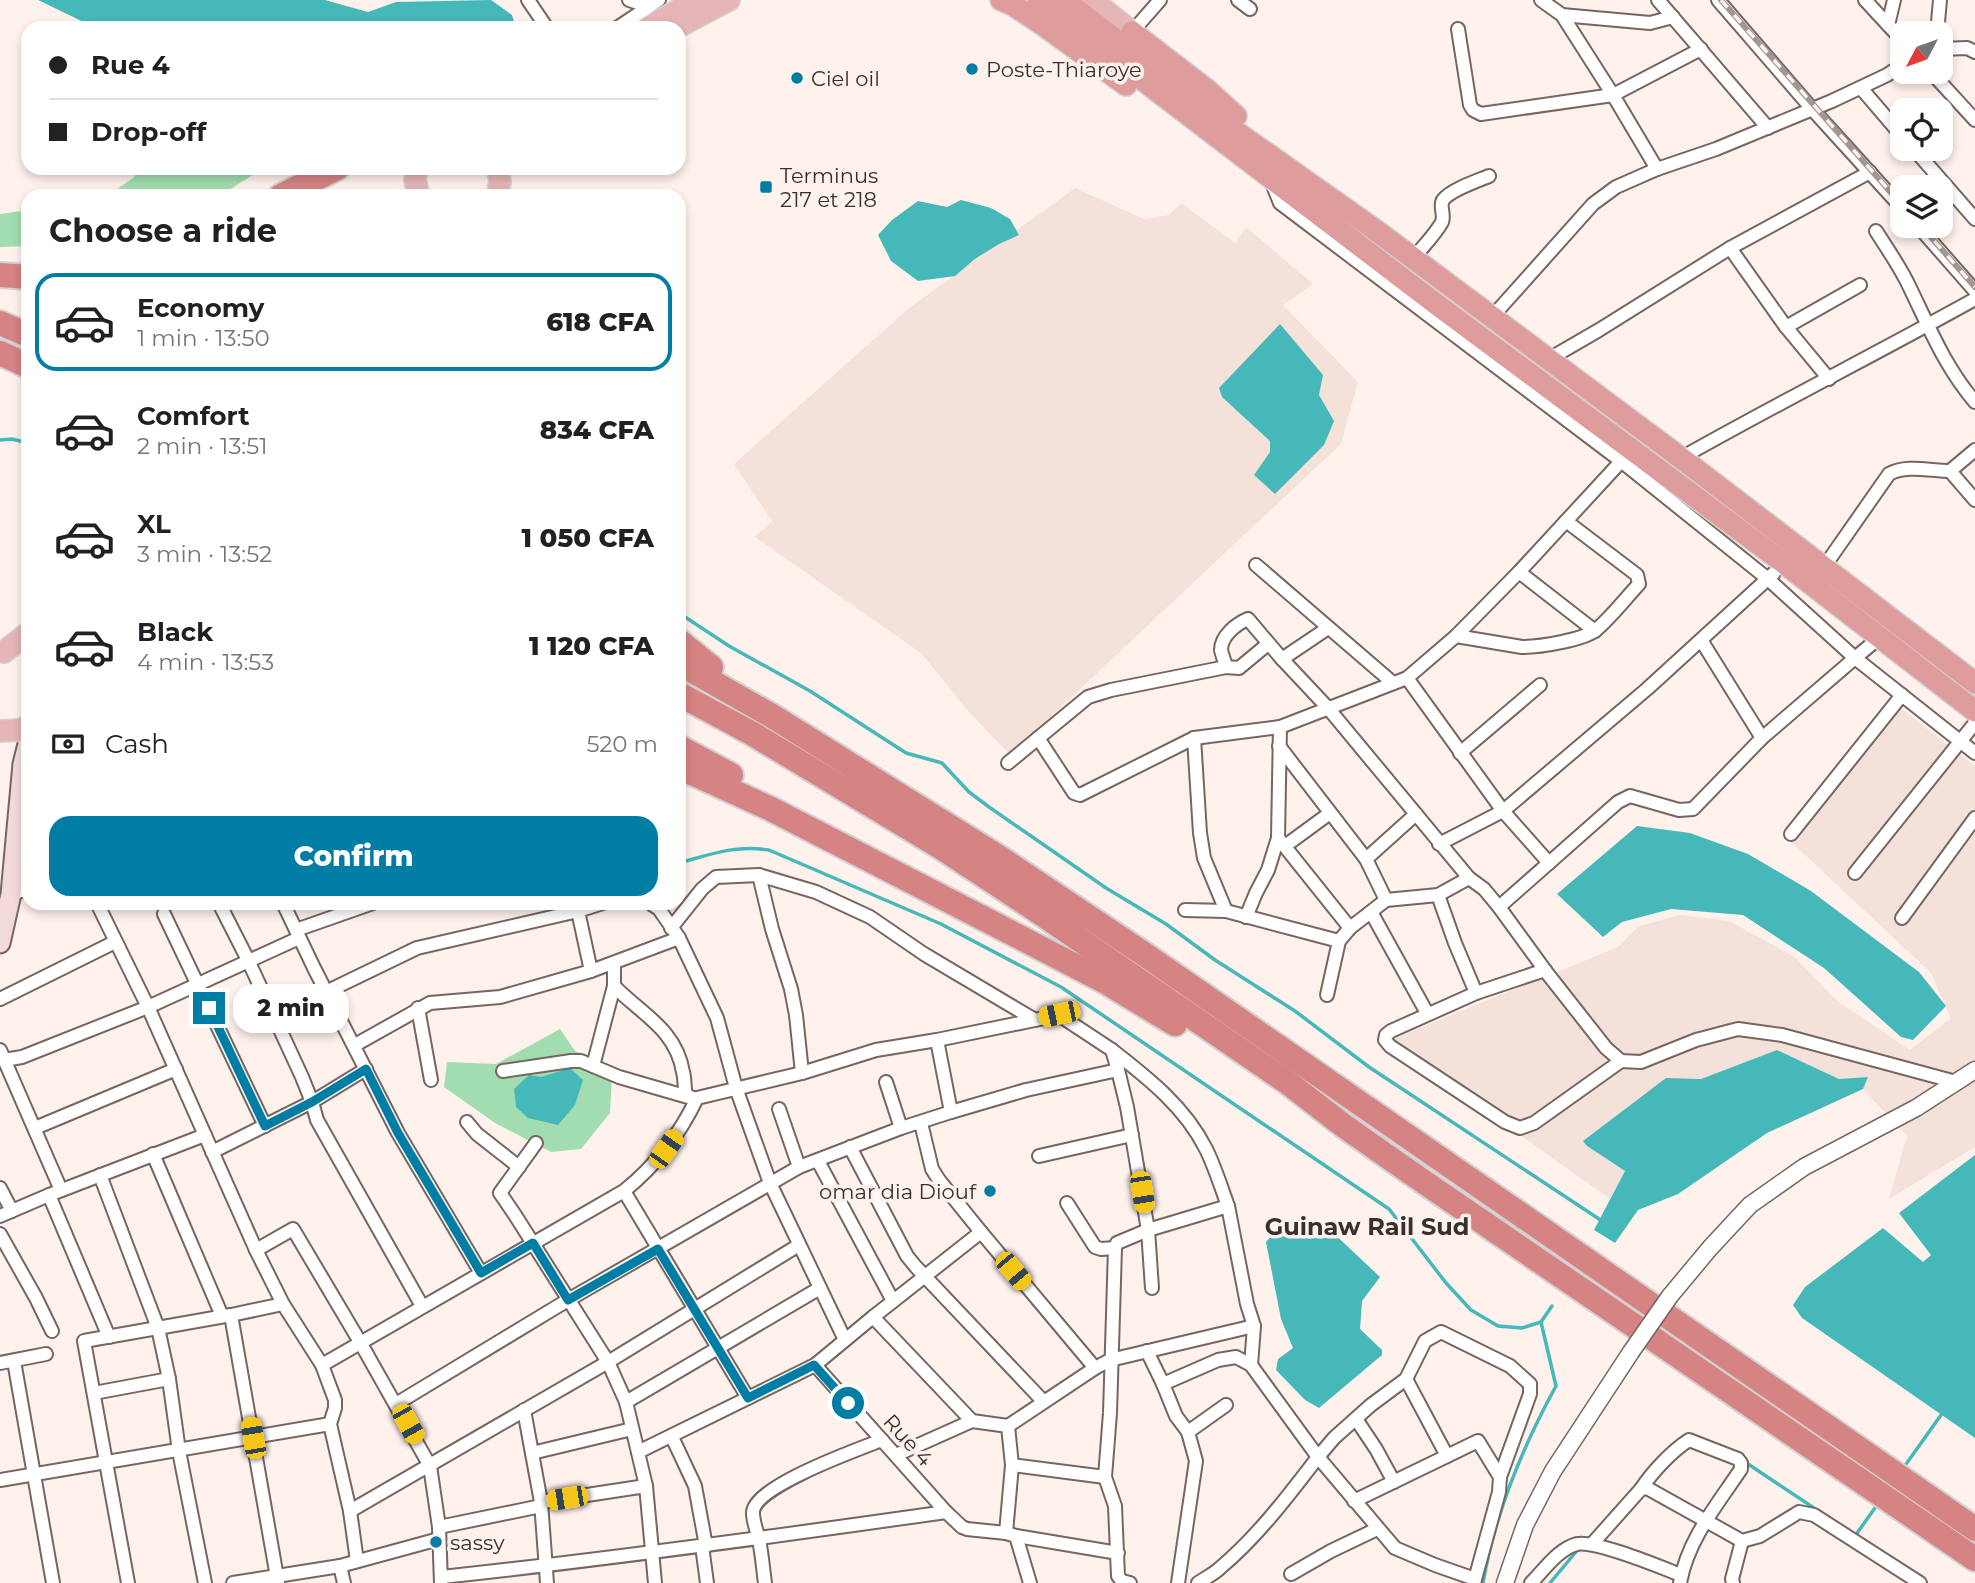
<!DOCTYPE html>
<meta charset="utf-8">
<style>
body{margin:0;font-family:Montserrat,sans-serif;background:#f2f2f2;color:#202124;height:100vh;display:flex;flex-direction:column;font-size:26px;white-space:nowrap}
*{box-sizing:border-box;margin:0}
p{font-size:23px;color:#757577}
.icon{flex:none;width:38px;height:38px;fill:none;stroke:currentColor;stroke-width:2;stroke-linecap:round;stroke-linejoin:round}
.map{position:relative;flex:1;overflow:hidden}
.sheet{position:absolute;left:21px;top:189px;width:665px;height:721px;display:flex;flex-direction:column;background:#fff;border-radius:21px;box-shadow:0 4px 10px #0003}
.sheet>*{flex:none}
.hud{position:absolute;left:21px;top:21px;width:665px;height:154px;border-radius:21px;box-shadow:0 4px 10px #0003;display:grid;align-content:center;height:154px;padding:0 28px;background:#fff}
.needle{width:46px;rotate:229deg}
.tools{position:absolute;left:1890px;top:21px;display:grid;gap:14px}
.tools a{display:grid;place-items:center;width:63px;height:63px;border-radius:14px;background:#fff;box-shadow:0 4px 10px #0003;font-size:35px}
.end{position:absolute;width:32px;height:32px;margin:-16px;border:9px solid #007da4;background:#fff;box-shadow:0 0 0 4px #fff}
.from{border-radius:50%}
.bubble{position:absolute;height:49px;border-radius:21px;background:#fff;box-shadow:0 4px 10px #0003;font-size:23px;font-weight:800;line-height:49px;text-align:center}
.car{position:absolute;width:21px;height:42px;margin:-21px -10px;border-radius:9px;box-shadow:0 0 5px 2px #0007;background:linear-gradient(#f5c518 24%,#345 0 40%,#f5c518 0 76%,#345 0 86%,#f5c518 0)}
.hud b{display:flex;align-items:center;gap:24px;height:66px;font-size:26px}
.hud b+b{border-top:2px solid #e0e0e0}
.hud i{width:18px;height:18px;background:#202124}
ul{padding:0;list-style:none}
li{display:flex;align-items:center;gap:21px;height:98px;margin:0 14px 10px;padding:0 14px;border:4px solid transparent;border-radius:21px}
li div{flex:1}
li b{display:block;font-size:26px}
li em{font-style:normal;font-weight:800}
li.active{border-color:#007da4}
li>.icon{width:63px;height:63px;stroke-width:1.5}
h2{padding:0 28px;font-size:32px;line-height:84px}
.pay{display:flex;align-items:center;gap:18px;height:77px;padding:0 28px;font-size:26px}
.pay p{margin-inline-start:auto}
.primary-button{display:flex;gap:14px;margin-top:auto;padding:14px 28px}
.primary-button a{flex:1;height:80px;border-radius:21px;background:#007da4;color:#fff;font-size:28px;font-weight:800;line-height:80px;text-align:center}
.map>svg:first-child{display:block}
</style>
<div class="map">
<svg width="1975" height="1583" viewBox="0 0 1975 1583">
<rect width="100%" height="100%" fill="#fff1ec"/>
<!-- built -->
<g fill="#f4e1d9">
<polygon points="1075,188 1144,219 1169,215 1181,203 1235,243 1246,227 1313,284 1283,305 1358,382 1341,444 1010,755 968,711 921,653 755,537 772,521 734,464 908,309"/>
<polygon points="1894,703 1975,766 1975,1147 1889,1199 1907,1136 1863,1089 1867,1077 1839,1079 1777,1050 1701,1079 1666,1078 1587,1146 1625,1171 1610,1199 1388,1041 1618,947 1639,926 1680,915 1729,921 1795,957 1836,1000 1910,1050 1951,1018 1931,973 1784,835"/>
</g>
<!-- green -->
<g fill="#a2ddaf">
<polygon points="141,168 264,168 219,196 107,196 133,178"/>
<polygon points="28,210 28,246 0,247 0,214"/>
<polygon points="560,1029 575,1051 593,1058 612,1077 610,1113 581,1149 551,1152 495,1123 444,1087 447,1062 496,1064"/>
</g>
<!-- water -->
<g fill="#46b8b9">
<polygon points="38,0 325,0 368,12 396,2 491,0 512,15 516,28 96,28"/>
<polygon points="961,200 991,208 1010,219 1019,235 999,244 975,259 955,276 918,281 891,261 878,235 892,220 918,201 947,207"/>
<polygon points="1280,324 1323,375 1319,395 1334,421 1324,445 1275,494 1254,475 1270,452 1270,441 1222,397 1219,388"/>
<polygon points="1637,826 1690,833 1748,854 1811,891 1919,972 1946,1006 1913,1040 1901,1037 1824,968 1743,915 1671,909 1622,922 1603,937 1557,894"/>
<polygon points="1777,1050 1839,1079 1868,1077 1863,1089 1767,1133 1678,1194 1638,1210 1615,1243 1594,1230 1625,1171 1587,1146 1583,1141 1666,1078 1701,1079"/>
<polygon points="570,1068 583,1080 575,1105 558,1125 528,1118 516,1107 514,1089 529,1075 541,1077"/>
<polygon points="1975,1155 1975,1438 1802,1318 1793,1305 1805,1287 1883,1228 1923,1262 1931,1255 1899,1213"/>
<polygon points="1327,1227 1380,1277 1362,1301 1360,1329 1382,1350 1382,1355 1319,1408 1305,1400 1276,1370 1278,1359 1293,1348 1281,1319 1266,1242 1271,1236"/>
</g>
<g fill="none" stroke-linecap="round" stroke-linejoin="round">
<!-- stream -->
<g stroke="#46b8b9" stroke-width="3.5">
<polyline points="0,440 12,439 28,443"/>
<polyline points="679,613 729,646 810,691 906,753 942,763 969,792 989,807 1106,888 1166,924 1215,960 1295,1011 1369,1067 1599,1219"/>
<path d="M679,863C712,854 734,845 769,850L941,924L1061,987L1389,1209L1446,1283L1471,1310L1498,1326L1522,1328L1541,1322L1552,1306"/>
<polyline points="1745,1462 1817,1510"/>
<polyline points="1904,1467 1941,1415"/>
<polyline points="1853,1534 1855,1536 1877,1505"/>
<path d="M1483,1583C1495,1513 1522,1448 1556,1386L1541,1322"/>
<polyline points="1550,1583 1580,1547"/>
</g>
<!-- minor casing -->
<g stroke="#756661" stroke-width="16">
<g id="minor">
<polyline points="528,0 547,28"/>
<polyline points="629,0 647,6"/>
<polyline points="1238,0 1250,9"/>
<polyline points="1541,0 1562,15 1613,95 1657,169"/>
<polyline points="1658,0 1768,128"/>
<polyline points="1718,0 1813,110 1902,208"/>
<polyline points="1865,0 1902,40"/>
<polyline points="1562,15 1650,23 1673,17"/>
<polyline points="1888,25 1894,0"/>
<polyline points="617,28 659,0"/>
<polyline points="1458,29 1470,105 1473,110 1481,114 1613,95 1701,49"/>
<polyline points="1132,32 1160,0"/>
<polyline points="1937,33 1940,0"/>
<polyline points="1941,49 1967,48 1975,52"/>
<polyline points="1931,72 1975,120"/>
<polyline points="1861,88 1902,136"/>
<polyline points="1914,149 1975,219"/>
<polyline points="1272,183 1280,203 1621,461 1768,579 1855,658 1880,637"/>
<polyline points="1918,226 1975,291"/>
<path d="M1876,231C1888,250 1901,268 1910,288C1930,329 1945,367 1975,402"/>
<polyline points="1730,248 1786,327 1829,379"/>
<path d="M1414,258C1422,247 1435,235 1442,222C1445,214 1439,206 1443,200C1450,190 1477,181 1489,176"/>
<polyline points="1492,317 1593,204 1616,187 1657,169 1716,149 1832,101 1887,75 1902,65"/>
<polyline points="1786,327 1860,285"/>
<polyline points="1549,359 1599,330 1730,248 1870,172"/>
<path d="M1681,458C1778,403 1878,353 1975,299"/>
<polyline points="1950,471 1975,500"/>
<polyline points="1256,565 1393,683"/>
<path d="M1824,567L1889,474C1906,464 1931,471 1950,471L1975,450"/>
<polyline points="1519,572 1595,631"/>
<path d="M1456,636L1522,647C1539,647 1585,640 1597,629C1612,616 1625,599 1639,584L1637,575L1566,521"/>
<polyline points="1701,640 1762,738"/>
<polyline points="1282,659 1328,708 1469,878 1484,889 1499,907 1547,973 1606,1048 1621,1061 1641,1062 1696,1040 1738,1029 1782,1035 1956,1082"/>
<path d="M1226,667C1225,662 1222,655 1221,650C1221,636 1236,624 1248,619L1282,659L1328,628"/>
<polyline points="1407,678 1503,811 1549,863"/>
<polyline points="1038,738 1074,793 1080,795 1194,738 1280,727"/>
<polyline points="1194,738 1200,833 1204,858 1226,911"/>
<polyline points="1279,746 1366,859 1386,900"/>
<polyline points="1460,753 1540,685"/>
<polyline points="1008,763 1088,697 1111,690 1226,667 1239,668 1268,644"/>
<polyline points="1791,834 1902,695"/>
<polyline points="1278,838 1350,928"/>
<polyline points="1439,844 1503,811 1647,689 1774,573"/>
<polyline points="1285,846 1330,813"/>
<polyline points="1366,859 1416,814"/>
<polyline points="1855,873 1975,723"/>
<polyline points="759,875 772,929 791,989 796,1015 802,1073"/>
<polyline points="11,894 28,889"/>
<polyline points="1438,895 1455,943 1476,993"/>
<polyline points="97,903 148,1007 256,1250 283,1304 322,1365 335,1400 335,1408 330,1424 350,1511 357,1561"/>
<polyline points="219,903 248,960 302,1077 312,1102 317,1120 422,1306"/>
<polyline points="283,903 314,968 398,1133 481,1273"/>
<polyline points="650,903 659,909 679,938 717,1018 736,1088 770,1183 845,1340"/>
<polyline points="1499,907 1618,802 1630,796 1679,810 1693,809 1762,738 1855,658 1975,753"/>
<polyline points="1185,910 1226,911 1339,941"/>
<polyline points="578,911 591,971"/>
<polyline points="1371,912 1427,1013"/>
<polyline points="164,914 265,1126"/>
<polyline points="1246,917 1256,893 1268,870 1278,838 1280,727 1407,678 1456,636 1519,572 1627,455"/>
<polyline points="1902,918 1975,818"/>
<polyline points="671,928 702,889 716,877 759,875 816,892 870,917 924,954 1035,1020"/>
<polyline points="296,930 373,903"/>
<path d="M614,963V986C641,1014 676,1029 683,1072C685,1079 684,1087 686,1095L693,1098"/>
<polyline points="1545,970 1476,993 1391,1031 1386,1035 1385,1040 1390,1046 1505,1122 1520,1128 1534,1123 1621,1061"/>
<polyline points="326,992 417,948 578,911 603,903"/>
<polyline points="1327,995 1339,941 1350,928 1386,900 1438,895 1469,878"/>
<polyline points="0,999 115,942"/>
<polyline points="418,1008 431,1080"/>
<polyline points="937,1040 951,1112"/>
<polyline points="355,1045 430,1003 500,997 591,971 679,938"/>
<polyline points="0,1050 61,1190"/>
<path d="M1112,1050C1148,1078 1185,1107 1206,1149C1215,1167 1221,1187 1228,1206"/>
<polyline points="4,1060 22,1057 148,1007 299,938"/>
<polyline points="593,1066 614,986"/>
<polyline points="503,1071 571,1061 581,1061 619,1077 688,1097"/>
<polyline points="886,1082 901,1128"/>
<polyline points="779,1109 799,1167"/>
<polyline points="467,1122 477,1134 519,1167"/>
<polyline points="921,1123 932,1169 939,1180 981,1232 1095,1368"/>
<polyline points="35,1128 176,1069"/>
<polyline points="536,1143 500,1193 515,1215 608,1362 626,1402 646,1486"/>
<polyline points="850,1147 907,1256 916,1267 1043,1401"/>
<polyline points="212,1152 312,1102 366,1069"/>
<polyline points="153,1154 222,1316"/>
<polyline points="1039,1156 1132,1135"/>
<polyline points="818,1161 893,1301"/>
<polyline points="100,1175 158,1328 169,1379 179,1451 205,1583"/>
<polyline points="0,1188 12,1211"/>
<polyline points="624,1191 748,1398"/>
<polyline points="49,1195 109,1337"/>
<polyline points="1067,1203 1095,1247 1101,1249 1115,1248"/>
<polyline points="0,1216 49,1195 205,1135"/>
<polyline points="0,1234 36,1298 52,1331"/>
<polyline points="256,1250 293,1229 360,1342 430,1466 439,1527 441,1583"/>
<polyline points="231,1315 278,1583"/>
<polyline points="873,1317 972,1421 1008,1426 1012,1465 1006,1533"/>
<polyline points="1147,1351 1163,1384 1176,1416 1188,1432 1196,1461 1178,1583"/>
<polyline points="14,1361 53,1583"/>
<polyline points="0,1363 46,1354"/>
<path d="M322,1365L624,1191C655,1166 680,1134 697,1098L802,1073L876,1050L937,1040L1059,1015L1112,1050L1118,1070L1127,1107L1148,1230L1152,1288"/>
<polyline points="815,1365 946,1512 962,1527 967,1529 1006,1533 1016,1536 1030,1583"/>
<polyline points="1406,1379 1447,1456"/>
<polyline points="1163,1384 1218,1360 1236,1357 1251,1365 1318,1457 1334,1438 1371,1405 1406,1379 1425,1341 1441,1332 1510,1366 1530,1384 1530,1394 1500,1477"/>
<polyline points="94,1393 169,1379"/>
<polyline points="626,1402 820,1288"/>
<polyline points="396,1404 568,1300 799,1167 901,1128 951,1112 1026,1090 1118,1070"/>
<polyline points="524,1410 541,1502"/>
<polyline points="1356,1419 1376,1449 1394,1482"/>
<polyline points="1008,1426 1095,1368 1110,1360 1254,1326"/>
<polyline points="1188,1432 1226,1405"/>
<polyline points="672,1437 695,1486 706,1546"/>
<polyline points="638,1452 815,1365 873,1317 981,1232"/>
<polyline points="532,1453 632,1429"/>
<polyline points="896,1455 972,1421"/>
<polyline points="1012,1465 1105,1477"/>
<polyline points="0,1480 330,1424"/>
<path d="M1641,1489C1653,1471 1672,1451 1689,1440L1738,1459L1741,1463V1469C1717,1505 1688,1539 1680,1583"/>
<polyline points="1354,1501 1478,1441 1500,1477 1499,1492 1474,1583"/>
<polyline points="350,1511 608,1362 799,1245"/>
<polyline points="439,1527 541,1506"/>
<polyline points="1016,1536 1118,1553"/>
<polyline points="1592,1544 1641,1489 1647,1488 1742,1541 1760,1536 1799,1512 1814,1515 1920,1583"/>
<polyline points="702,1546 707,1583"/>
<polyline points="340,1566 344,1583"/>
<polyline points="1291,1574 1331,1551 1377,1529"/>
<path d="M442,1577C610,1559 778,1536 946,1512"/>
<polyline points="128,1583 84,1341 231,1315 283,1304"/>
<polyline points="233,1583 340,1566 439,1539"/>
<polyline points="547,1583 541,1502 646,1486 655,1583"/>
<path d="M765,1583C763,1569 762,1554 759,1540C757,1531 753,1522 753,1513C752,1487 859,1449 882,1440"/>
<polyline points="1130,1583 1122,1581 1118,1576 1115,1506 1105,1477 1110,1413 1115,1248 1117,1243 1148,1230 1228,1206 1247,1304 1254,1326 1251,1365"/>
<path d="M1198,1583C1205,1578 1214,1574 1220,1568C1258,1536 1288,1496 1318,1457L1395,1548L1435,1565L1475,1579"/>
<path d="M1531,1583C1544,1570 1558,1549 1577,1544C1596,1540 1660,1567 1681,1575"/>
<polyline points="1733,1583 1732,1579 1742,1541"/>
</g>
</g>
<!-- tertiary casing -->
<g stroke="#756661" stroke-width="19">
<g id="tertiary">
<polyline points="1670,1296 1710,1248 1750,1205 1804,1167 1916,1108 1975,1070"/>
<polyline points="1505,1583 1525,1525 1553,1471 1631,1352"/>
</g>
</g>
<!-- secondary casing -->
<g stroke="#756661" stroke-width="23">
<polyline id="secondary" points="0,943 11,894 23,764 28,744"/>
</g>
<!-- primary casing -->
<g stroke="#d3d1d1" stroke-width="24">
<g id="primary">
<polyline points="1092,0 1132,32"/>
<polyline points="648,28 695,0"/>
<polyline points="676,28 729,0"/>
<polyline points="417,168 415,180 419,196"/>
<polyline points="497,196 500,182 498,168"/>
<polyline points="4,652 28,633"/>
<polyline points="0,731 20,730 28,726"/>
</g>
</g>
<!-- trunk casing -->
<g stroke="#d3d1d1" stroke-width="24">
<g id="trunk">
<polyline points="1001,0 1013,5 1043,25 1126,85"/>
<polyline points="1038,0 1436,304 1784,563 1975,711"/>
<polyline points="1064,0 1235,131 1374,229 1681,458 1975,683"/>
<polyline points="1132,32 1206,89 1236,116"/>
</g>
</g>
<!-- motorway casing -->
<g stroke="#d3d1d1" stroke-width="28">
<g id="motorway">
<polyline points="281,196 337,168"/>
<polyline points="0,275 28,277"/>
<polyline points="0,323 28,335"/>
<polyline points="0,353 28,366"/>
<polyline points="679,641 711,667"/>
<polyline points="679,663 772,716 1000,858 1144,954 1975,1529"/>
<polyline points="679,694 753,734 942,848 1039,912 1287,1082 1344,1126 1424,1182 1975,1559"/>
<polyline points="679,747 731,775"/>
<polyline points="679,767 771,809 1002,928 1104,981 1175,1024"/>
</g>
</g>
<!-- minor -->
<use href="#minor" stroke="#fff" stroke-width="12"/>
<!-- tertiary -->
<use href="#tertiary" stroke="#fff" stroke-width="16"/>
<!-- secondary -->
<use href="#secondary" stroke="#f3dada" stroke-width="19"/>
<!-- primary -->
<use href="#primary" stroke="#e6b5b5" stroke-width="21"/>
<!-- trunk -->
<use href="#trunk" stroke="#de9c9c" stroke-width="21"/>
<!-- motorway -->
<use href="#motorway" stroke="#d68384" stroke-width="24"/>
<!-- rail casing -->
<g stroke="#a29793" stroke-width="6">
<g id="rail">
<polyline points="1721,0 1902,205"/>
<polyline points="1921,226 1975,287"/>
</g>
</g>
<!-- rail -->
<use href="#rail" stroke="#fff1ec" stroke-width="3.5" stroke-dasharray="10" stroke-linecap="butt"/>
<!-- tertiary-bridge casing -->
<g stroke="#756661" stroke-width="19" stroke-linecap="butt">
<polyline id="tertiary-bridge" points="1631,1352 1670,1296"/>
</g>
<!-- tertiary-bridge -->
<use href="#tertiary-bridge" stroke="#fff" stroke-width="16"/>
</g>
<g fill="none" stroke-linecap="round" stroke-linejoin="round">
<!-- route -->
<polyline stroke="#007da4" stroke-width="9" points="209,1008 265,1126 312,1102 366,1069 398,1133 481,1273 533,1243 568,1300 658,1249 748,1398 814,1365 848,1403"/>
</g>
<!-- markers -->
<g fill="#007da4" stroke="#fff1ec" stroke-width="2.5">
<circle cx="972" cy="69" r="7"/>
<circle cx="797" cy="78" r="7"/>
<rect x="759" y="180" width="14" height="14" rx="3.5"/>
<circle cx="990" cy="1191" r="7"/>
<circle cx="436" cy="1542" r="7"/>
</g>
<g text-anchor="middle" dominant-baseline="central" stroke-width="7" stroke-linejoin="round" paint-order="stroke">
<!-- poi labels -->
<g font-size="21" fill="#37302e" stroke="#fff1ec" text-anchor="start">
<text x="986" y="69">Poste-Thiaroye</text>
<text x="811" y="78">Ciel oil</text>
<text x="780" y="175">Terminus<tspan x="780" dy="24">217 et 218</tspan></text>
<text x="976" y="1191" text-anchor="end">omar dia Diouf</text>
<text x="450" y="1542">sassy</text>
</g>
<!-- street labels -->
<g font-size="21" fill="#37302e" stroke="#fff1ec">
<text transform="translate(908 1440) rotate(48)">Rue 4</text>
</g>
<!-- quarter labels -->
<g font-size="24" font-weight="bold" fill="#37302e" stroke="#fff1ec">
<text x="1367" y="1226">Guinaw Rail Sud</text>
</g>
</g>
</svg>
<div class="tools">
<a><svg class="needle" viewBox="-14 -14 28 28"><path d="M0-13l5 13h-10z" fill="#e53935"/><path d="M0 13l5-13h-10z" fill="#757577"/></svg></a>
<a><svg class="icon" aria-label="locate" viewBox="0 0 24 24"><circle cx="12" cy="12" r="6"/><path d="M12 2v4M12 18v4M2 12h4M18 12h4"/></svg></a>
<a><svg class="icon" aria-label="layers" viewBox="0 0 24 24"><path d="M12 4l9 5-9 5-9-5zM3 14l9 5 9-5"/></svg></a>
</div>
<i class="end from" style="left:848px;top:1403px"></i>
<i class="end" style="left:209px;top:1008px"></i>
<div class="bubble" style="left:233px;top:984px;width:116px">2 min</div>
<i class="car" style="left:1059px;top:1014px;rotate:258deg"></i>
<i class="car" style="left:666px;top:1149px;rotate:35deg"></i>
<i class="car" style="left:1142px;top:1192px;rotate:171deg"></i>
<i class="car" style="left:1013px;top:1271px;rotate:140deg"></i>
<i class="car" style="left:408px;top:1424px;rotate:151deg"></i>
<i class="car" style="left:253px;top:1438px;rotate:350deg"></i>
<i class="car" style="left:567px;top:1498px;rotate:261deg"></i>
<div class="hud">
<b><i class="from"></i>Rue 4</b>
<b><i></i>Drop-off</b>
</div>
<section class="sheet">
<h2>Choose a ride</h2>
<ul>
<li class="active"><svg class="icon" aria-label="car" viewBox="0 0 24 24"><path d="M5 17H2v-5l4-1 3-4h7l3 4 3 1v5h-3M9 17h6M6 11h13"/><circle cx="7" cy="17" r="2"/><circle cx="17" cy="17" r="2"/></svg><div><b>Economy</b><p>1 min · 13:50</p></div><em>618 CFA</em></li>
<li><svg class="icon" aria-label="car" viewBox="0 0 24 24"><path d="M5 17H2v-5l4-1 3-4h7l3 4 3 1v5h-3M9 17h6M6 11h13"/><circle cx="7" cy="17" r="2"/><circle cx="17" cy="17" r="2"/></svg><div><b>Comfort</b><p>2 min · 13:51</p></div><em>834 CFA</em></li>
<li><svg class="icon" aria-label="car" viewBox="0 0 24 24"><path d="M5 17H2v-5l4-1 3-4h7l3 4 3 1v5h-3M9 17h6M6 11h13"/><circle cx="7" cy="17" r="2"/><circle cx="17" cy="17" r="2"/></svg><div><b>XL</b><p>3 min · 13:52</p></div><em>1 050 CFA</em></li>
<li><svg class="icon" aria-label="car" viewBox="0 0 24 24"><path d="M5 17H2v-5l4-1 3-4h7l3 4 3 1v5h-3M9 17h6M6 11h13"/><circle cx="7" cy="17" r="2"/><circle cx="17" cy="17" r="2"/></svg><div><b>Black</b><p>4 min · 13:53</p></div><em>1 120 CFA</em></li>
</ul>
<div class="pay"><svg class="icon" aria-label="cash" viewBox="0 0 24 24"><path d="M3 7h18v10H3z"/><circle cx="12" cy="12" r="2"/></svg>Cash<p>520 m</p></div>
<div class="primary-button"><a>Confirm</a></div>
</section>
</div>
